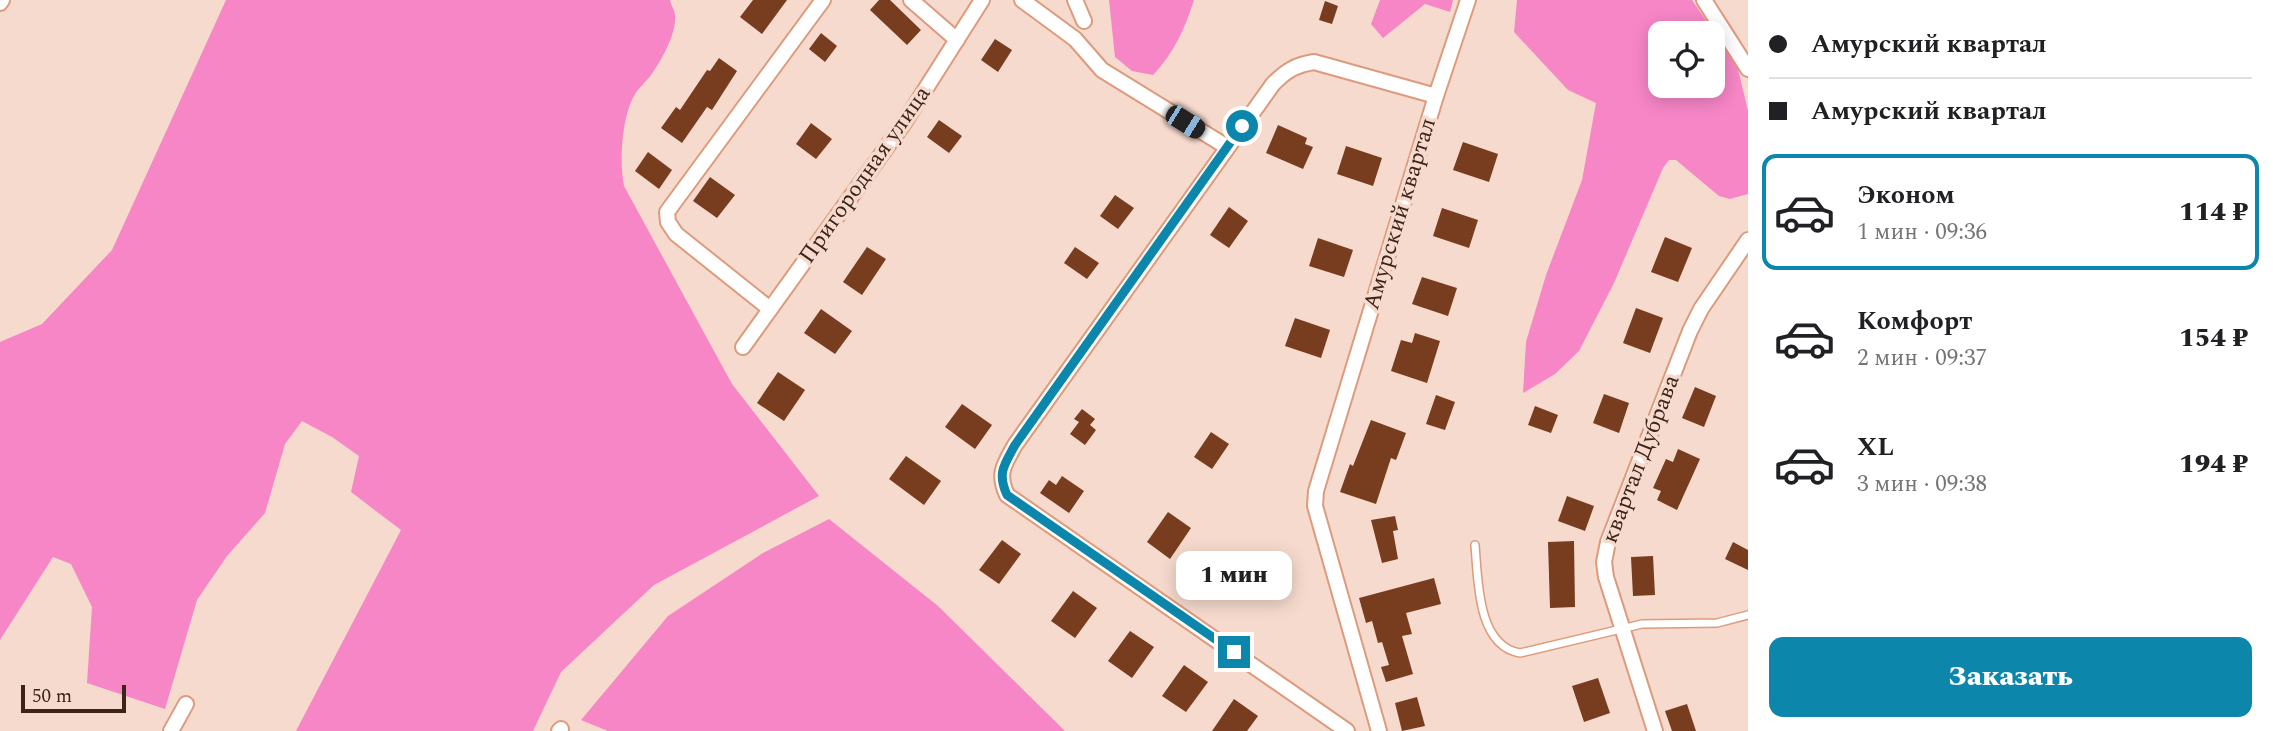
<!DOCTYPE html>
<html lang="ru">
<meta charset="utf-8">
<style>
body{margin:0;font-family:Spectral,serif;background:#f2f2f2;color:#202124;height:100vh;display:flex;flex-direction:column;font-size:26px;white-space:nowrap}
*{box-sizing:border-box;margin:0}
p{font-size:23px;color:#757577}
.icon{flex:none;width:38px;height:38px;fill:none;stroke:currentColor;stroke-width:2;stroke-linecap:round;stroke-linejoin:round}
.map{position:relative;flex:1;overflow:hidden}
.side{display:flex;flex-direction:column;background:#fff;width:525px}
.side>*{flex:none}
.top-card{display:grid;align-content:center;height:154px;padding:0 21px;background:#fff}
.buttons{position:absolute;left:1648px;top:21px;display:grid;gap:14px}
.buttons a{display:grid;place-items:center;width:77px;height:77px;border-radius:14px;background:#fff;box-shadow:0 4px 18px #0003;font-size:35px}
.scale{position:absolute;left:21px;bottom:18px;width:105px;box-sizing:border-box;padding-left:7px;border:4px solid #3d2418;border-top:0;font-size:19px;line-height:24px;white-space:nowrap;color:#3d2418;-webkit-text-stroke:5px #f6dacd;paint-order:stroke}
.end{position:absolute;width:32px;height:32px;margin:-16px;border:9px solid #0c86aa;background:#fff;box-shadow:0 0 0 4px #fff}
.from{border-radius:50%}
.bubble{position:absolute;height:49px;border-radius:14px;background:#fff;box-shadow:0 4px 18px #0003;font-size:23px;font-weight:800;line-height:49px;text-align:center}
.car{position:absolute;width:21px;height:42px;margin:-21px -10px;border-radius:9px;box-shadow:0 0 5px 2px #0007;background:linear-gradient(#222 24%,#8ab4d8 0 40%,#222 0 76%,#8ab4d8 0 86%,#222 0)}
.top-card b{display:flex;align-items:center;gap:24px;height:66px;font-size:26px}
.top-card b+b{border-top:2px solid #e0e0e0}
.top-card i{width:18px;height:18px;background:#202124}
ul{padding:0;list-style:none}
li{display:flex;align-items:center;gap:21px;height:116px;margin:0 14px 10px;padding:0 7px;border:4px solid transparent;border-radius:14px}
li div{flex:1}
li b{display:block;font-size:26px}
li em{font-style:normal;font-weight:800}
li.on{border-color:#0c86aa}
li>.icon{width:63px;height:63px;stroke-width:1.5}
.primary-button{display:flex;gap:14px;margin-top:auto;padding:14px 21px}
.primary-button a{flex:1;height:80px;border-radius:14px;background:#0c86aa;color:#fff;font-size:28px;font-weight:800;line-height:80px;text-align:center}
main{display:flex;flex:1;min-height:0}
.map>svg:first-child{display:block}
</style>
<main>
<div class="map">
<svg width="1748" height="731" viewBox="0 0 1748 731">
<rect width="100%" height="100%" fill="#f6dacd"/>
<!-- forest -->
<g fill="#f786c7" fill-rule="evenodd">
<path d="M226,0H670C671,5 675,11 675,15C677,33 661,61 651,75C646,82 638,88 634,96C622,117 619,162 624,186L732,384L819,496L654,585L561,672L533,731H296L401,530L351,492L359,456L332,437L302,421L285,444L265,513L227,556L197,600L165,709L87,683L92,607L71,564L53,557L0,640V342L42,324L112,250Z"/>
<path d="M1109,0H1194C1185,28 1174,53 1153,75L1132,71L1115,57Z"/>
<polygon points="1380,0 1453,0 1450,12 1425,4 1383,38 1371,24"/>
<path d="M1517,0H1692L1737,65L1748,111V194L1730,199L1719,196L1676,160H1669L1663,168L1614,283L1579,351L1555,374L1523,393L1526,342L1546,275L1582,180L1596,103L1568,90L1514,32ZM1661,33H1713V86H1661Z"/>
<polygon points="829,519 938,606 1065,731 608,731 581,720 668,616 763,553"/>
</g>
<!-- building -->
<g fill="#783c1f">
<polygon points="753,0 787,0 762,34 740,17"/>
<polygon points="879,0 890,0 921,30 907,45 870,10"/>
<polygon points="1325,1 1338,6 1332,24 1319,20"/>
<polygon points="821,33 837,46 825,62 809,49"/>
<polygon points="995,39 1012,50 998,72 981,60"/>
<polygon points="719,58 737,71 712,110 707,107 682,143 661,128 676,107 680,110 707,70 710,71"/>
<polygon points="939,120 962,136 949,153 927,137"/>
<polygon points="811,123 832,139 816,159 796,144"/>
<polygon points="1278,125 1307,138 1305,144 1313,147 1303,169 1266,153"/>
<polygon points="1463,142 1498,154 1489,182 1453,170"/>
<polygon points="1346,146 1382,158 1373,186 1337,174"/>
<polygon points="648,152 672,170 659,189 635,171"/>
<polygon points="710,177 735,195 717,218 693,201"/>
<polygon points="1115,195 1134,208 1118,229 1100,216"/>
<polygon points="1229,207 1248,221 1229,248 1210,235"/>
<polygon points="1442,208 1478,220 1469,248 1433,236"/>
<polygon points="1665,237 1692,248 1678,282 1651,272"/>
<polygon points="1318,238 1353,250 1344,277 1309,266"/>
<polygon points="867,247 886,259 862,295 843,282"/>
<polygon points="1075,247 1099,263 1087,279 1064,263"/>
<polygon points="1422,277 1457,288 1448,316 1412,304"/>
<polygon points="1636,308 1663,318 1650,353 1623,343"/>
<polygon points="821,309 852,331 835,354 804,333"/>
<polygon points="1295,318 1330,330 1321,358 1285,346"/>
<polygon points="1415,333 1440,341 1427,383 1391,371 1401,340 1412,343"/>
<polygon points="778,372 805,390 784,421 757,403"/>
<polygon points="1695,387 1716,396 1704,427 1682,418"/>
<polygon points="1604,394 1629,403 1619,433 1593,423"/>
<polygon points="1436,395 1455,402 1445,430 1426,424"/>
<polygon points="962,404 992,425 975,449 945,427"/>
<polygon points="1535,406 1558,415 1551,433 1528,425"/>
<polygon points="1082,409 1095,419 1090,425 1096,430 1085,445 1070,434 1079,422 1074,419"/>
<polygon points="1371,420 1406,433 1396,460 1391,458 1376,504 1340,492 1350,464 1353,466"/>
<polygon points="1211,432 1229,444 1212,469 1194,457"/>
<polygon points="1678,449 1700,459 1677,510 1657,500 1661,491 1653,488 1666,459 1673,462"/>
<polygon points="906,456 941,481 924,505 889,479"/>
<polygon points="1062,476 1084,491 1069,513 1040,493 1049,480 1056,485"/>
<polygon points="1567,496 1594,506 1585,531 1558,521"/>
<polygon points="1168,512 1191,528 1170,559 1147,542"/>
<polygon points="1395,516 1398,530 1393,531 1398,559 1382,563 1371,520"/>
<polygon points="1002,540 1021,554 999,584 979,570"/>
<polygon points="1574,541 1575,607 1550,608 1548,542"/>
<polygon points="1733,542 1748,550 1748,570 1725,559"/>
<polygon points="1653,556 1655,595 1633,596 1631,557"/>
<polygon points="1209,561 1226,573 1213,592 1196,580"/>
<polygon points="1434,578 1441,604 1406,613 1412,634 1402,636 1413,674 1386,682 1381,667 1389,665 1382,642 1378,643 1372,621 1366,623 1359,598"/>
<polygon points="1073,591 1097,608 1075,638 1051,621"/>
<polygon points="1130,631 1154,647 1132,678 1108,661"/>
<polygon points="1184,665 1208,682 1186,712 1162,696"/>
<polygon points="1598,678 1610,713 1584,722 1572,686"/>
<polygon points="1417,697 1425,726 1402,731 1395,703"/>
<polygon points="1234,699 1258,716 1247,731 1212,731"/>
<polygon points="1687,704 1696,731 1672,731 1665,711"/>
</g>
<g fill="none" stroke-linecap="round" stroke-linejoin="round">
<!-- service casing -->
<g stroke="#dd9b7d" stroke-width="10">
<path id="service" d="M1475,545C1478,579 1477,646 1520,653L1642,624L1717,623L1748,615"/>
</g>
<!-- minor casing -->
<g stroke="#dd9b7d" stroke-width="18">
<g id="minor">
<polyline points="911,0 957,40"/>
<polyline points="1022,0 1075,39 1102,70 1227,147"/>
<polyline points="1075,0 1084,21"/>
<polyline points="1704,0 1748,69"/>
<polyline points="0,3 2,0"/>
<polyline points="1436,96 1468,0"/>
<polyline points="770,309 676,234 668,222 667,212 823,0"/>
<polyline points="743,347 904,123 982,0"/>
<polyline points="171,731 186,704"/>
<polyline points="559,731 561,729"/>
<path d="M1347,731L1007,495C997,473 1004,465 1015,445L1273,84C1286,71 1295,65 1314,62L1436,96L1316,491L1315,506L1379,731"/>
<polyline points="1655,731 1606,577 1604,562 1608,542 1690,331 1701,309 1748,240"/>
</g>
</g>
<!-- service -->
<use href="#service" stroke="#fff" stroke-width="7"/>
<!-- minor -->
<use href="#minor" stroke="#fff" stroke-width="14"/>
</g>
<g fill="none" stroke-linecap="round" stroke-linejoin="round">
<!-- route -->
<path stroke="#0c86aa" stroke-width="9" d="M1234,652L1007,495C997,473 1004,465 1015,445L1242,126"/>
</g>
<g text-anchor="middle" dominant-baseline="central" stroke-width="7" stroke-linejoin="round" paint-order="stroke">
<!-- street labels -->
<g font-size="23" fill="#3d2418" stroke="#f6dacd">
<text transform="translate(865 175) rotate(-55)">Пригородная улица</text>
<text transform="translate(1400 214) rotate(-73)">Амурский квартал</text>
<text transform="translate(1641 459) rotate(-69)">квартал Дубрава</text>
</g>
</g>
</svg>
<div class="buttons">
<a><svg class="icon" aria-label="locate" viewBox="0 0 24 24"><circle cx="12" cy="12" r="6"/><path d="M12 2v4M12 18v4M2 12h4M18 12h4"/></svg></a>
</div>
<div class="scale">50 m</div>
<i class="end from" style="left:1242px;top:126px"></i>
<i class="end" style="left:1234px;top:652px"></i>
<div class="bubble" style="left:1176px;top:551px;width:116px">1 мин</div>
<i class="car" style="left:1185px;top:122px;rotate:122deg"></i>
</div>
<section class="side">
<div class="top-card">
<b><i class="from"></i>Амурский квартал</b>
<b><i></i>Амурский квартал</b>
</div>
<ul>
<li class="on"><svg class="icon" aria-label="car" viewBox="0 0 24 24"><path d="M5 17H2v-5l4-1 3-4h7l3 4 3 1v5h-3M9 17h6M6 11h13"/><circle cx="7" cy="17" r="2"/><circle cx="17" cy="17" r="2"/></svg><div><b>Эконом</b><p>1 мин · 09:36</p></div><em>114 ₽</em></li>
<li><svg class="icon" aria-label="car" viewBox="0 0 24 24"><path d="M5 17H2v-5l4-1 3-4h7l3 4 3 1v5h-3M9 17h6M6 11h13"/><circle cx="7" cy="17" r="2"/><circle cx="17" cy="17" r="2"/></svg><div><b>Комфорт</b><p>2 мин · 09:37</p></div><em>154 ₽</em></li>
<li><svg class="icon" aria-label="car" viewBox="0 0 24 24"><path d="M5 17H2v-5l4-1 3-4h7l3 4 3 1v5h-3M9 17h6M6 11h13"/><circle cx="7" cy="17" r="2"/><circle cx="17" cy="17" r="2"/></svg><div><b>XL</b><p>3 мин · 09:38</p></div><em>194 ₽</em></li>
</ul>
<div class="primary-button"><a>Заказать</a></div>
</section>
</main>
